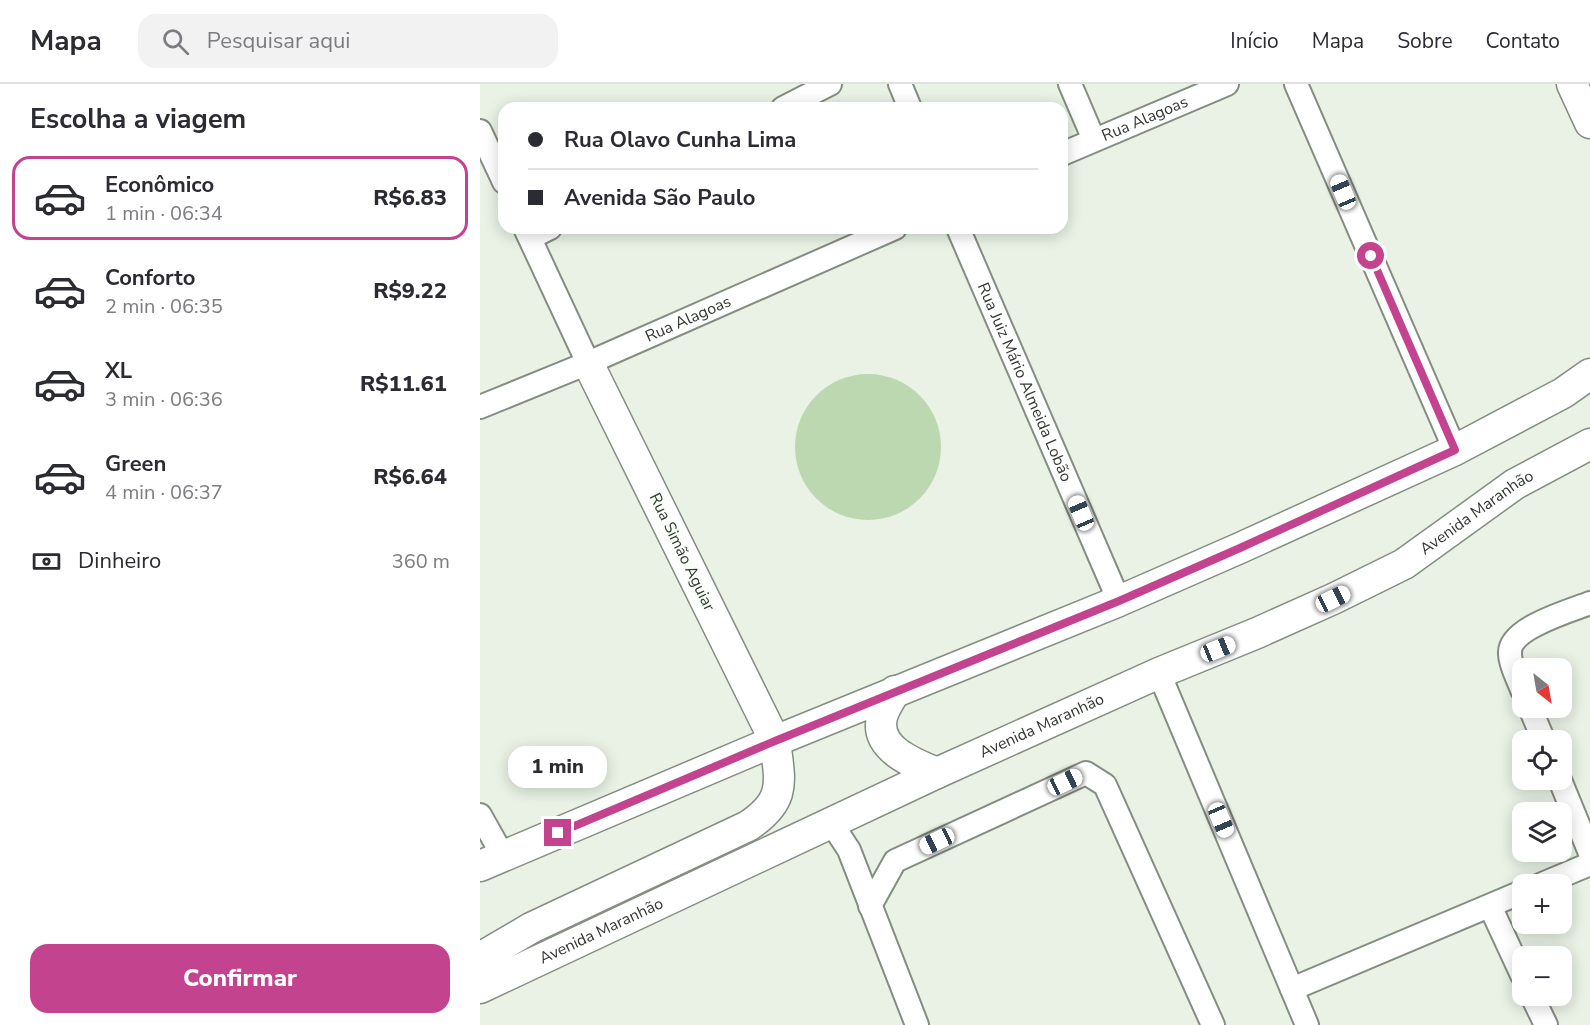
<!DOCTYPE html>
<html lang="pt">
<meta charset="utf-8">
<style>
body{margin:0;font-family:"Nunito Sans",sans-serif;background:#f2f2f3;color:#2b2b33;height:100vh;display:flex;flex-direction:column;font-size:22px;white-space:nowrap}
*{box-sizing:border-box;margin:0}
p{font-size:20px;color:#7c7c81}
.icon{flex:none;width:33px;height:33px;fill:none;stroke:currentColor;stroke-width:2;stroke-linecap:round;stroke-linejoin:round}
.map{position:relative;flex:1;overflow:hidden}
.details{display:flex;flex-direction:column;background:#fff;width:480px}
.details>*{flex:none}
.top-card{position:absolute;left:18px;top:18px;width:570px;height:132px;border-radius:18px;box-shadow:0 3px 15px #0003;display:grid;align-content:center;height:132px;padding:0 30px;background:#fff}
.needle{width:39px;rotate:149deg}
.fabs{position:absolute;left:1032px;top:574px;display:grid;gap:12px}
.fabs a{display:grid;place-items:center;width:60px;height:60px;border-radius:12px;background:#fff;box-shadow:0 3px 15px #0003;font-size:30px}
.end{position:absolute;width:27px;height:27px;margin:-14px;border:8px solid #c3438e;background:#fff;box-shadow:0 0 0 3px #fff}
.from{border-radius:50%}
.bubble{position:absolute;height:42px;border-radius:18px;background:#fff;box-shadow:0 3px 15px #0003;font-size:20px;font-weight:800;line-height:42px;text-align:center}
.car{position:absolute;width:18px;height:36px;margin:-18px -9px;border-radius:8px;box-shadow:0 0 4px 2px #0007;background:linear-gradient(#fff 24%,#345 0 40%,#fff 0 76%,#345 0 86%,#fff 0)}
.top-card b{display:flex;align-items:center;gap:21px;height:57px;font-size:22px}
.top-card b+b{border-top:2px solid #e1e1e2}
.top-card i{width:15px;height:15px;background:#2b2b33}
ul{padding:0;list-style:none}
li{display:flex;align-items:center;gap:18px;height:84px;margin:0 12px 9px;padding:0 18px;border:3px solid transparent;border-radius:18px}
li div{flex:1}
li b{display:block;font-size:22px}
li em{font-style:normal;font-weight:800}
li.active{border-color:#c3438e}
li>.icon{width:54px;height:54px;stroke-width:1.5}
h2{padding:0 30px;font-size:27px;line-height:72px}
.pay{display:flex;align-items:center;gap:15px;height:66px;padding:0 30px;font-size:22px}
.pay p{margin-inline-start:auto}
.cta{display:flex;gap:12px;margin-top:auto;padding:12px 30px}
.cta a{flex:1;height:69px;border-radius:18px;background:#c3438e;color:#fff;font-size:24px;font-weight:800;line-height:69px;text-align:center}
header{display:flex;align-items:center;gap:36px;box-sizing:border-box;height:84px;padding:0 30px;background:#fff;border-bottom:2px solid #e1e1e2}
header strong{font-size:28px}
nav{display:flex;gap:33px;margin-inline-start:auto;font-size:21px}
.search{width:420px;height:54px;background:#f2f2f3;display:flex;align-items:center;gap:15px;box-sizing:border-box;padding:0 21px;border-radius:18px;color:#7c7c81;font-size:22px}
main{display:flex;flex:1;min-height:0}
.map>svg:first-child{display:block}
</style>
<header>
<strong>Mapa</strong>
<div class="search"><svg class="icon" aria-label="search" viewBox="0 0 24 24"><circle cx="10" cy="10" r="6"/><path d="M15 15l6 6"/></svg>Pesquisar aqui</div>
<nav><a>Início</a><a>Mapa</a><a>Sobre</a><a>Contato</a></nav>
</header>
<main>
<section class="details">
<h2>Escolha a viagem</h2>
<ul>
<li class="active"><svg class="icon" aria-label="car" viewBox="0 0 24 24"><path d="M5 17H2v-5l4-1 3-4h7l3 4 3 1v5h-3M9 17h6M6 11h13"/><circle cx="7" cy="17" r="2"/><circle cx="17" cy="17" r="2"/></svg><div><b>Econômico</b><p>1 min · 06:34</p></div><em>R$6.83</em></li>
<li><svg class="icon" aria-label="car" viewBox="0 0 24 24"><path d="M5 17H2v-5l4-1 3-4h7l3 4 3 1v5h-3M9 17h6M6 11h13"/><circle cx="7" cy="17" r="2"/><circle cx="17" cy="17" r="2"/></svg><div><b>Conforto</b><p>2 min · 06:35</p></div><em>R$9.22</em></li>
<li><svg class="icon" aria-label="car" viewBox="0 0 24 24"><path d="M5 17H2v-5l4-1 3-4h7l3 4 3 1v5h-3M9 17h6M6 11h13"/><circle cx="7" cy="17" r="2"/><circle cx="17" cy="17" r="2"/></svg><div><b>XL</b><p>3 min · 06:36</p></div><em>R$11.61</em></li>
<li><svg class="icon" aria-label="car" viewBox="0 0 24 24"><path d="M5 17H2v-5l4-1 3-4h7l3 4 3 1v5h-3M9 17h6M6 11h13"/><circle cx="7" cy="17" r="2"/><circle cx="17" cy="17" r="2"/></svg><div><b>Green</b><p>4 min · 06:37</p></div><em>R$6.64</em></li>
</ul>
<div class="pay"><svg class="icon" aria-label="cash" viewBox="0 0 24 24"><path d="M3 7h18v10H3z"/><circle cx="12" cy="12" r="2"/></svg>Dinheiro<p>360 m</p></div>
<div class="cta"><a>Confirmar</a></div>
</section>
<div class="map">
<svg width="1110" height="941" viewBox="0 0 1110 941">
<rect width="100%" height="100%" fill="#e9f2e5"/>
<!-- green -->
<circle fill="#bbd8b1" cx="388" cy="363" r="73"/>
<g fill="none" stroke-linecap="round" stroke-linejoin="round">
<!-- minor casing -->
<g stroke="#848d81" stroke-width="26">
<g id="minor">
<polyline points="420,0 430,24"/>
<polyline points="590,0 614,56"/>
<polyline points="816,0 975,366"/>
<polyline points="303,24 350,0"/>
<polyline points="0,47 24,98"/>
<path id="s1" d="M582,70L747,0"/>
<polyline points="45,144 108,279"/>
<path id="s2" d="M478,144L639,517"/>
<polyline points="50,154 70,144"/>
<path id="s3" d="M0,323L108,279L415,144"/>
<polyline points="679,589 827,941"/>
<path d="M1042,606C1038,595 1030,581 1030,570C1028,544 1090,527 1110,519"/>
<polyline points="1050,624 1064,657"/>
<polyline points="1080,696 1110,769"/>
<polyline points="0,731 23,772"/>
<polyline points="352,740 369,766 437,941"/>
<polyline points="1060,801 1110,780"/>
<polyline points="390,822 415,777 606,689 625,701 733,941"/>
<polyline points="1010,822 1042,891"/>
<polyline points="812,905 1042,808"/>
<polyline points="1052,912 1066,941"/>
</g>
</g>
<!-- major casing -->
<g stroke="#848d81" stroke-width="33">
<g id="major">
<polyline points="1092,0 1110,39"/>
<path d="M415,607C411,615 404,624 402,633C394,665 435,680 457,689"/>
<polyline points="0,782 295,657 639,517 760,464 975,366 1083,309 1110,290"/>
<path d="M0,874L51,844L268,742C307,716 300,698 295,657L108,279"/>
<path id="s4" d="M0,904L457,689L679,589L777,549L853,515L924,480L1035,400L1110,360"/>
</g>
</g>
<!-- minor -->
<use href="#minor" stroke="#fff" stroke-width="22"/>
<!-- major -->
<use href="#major" stroke="#fff" stroke-width="30"/>
</g>
<g fill="none" stroke-linecap="round" stroke-linejoin="round">
<!-- route -->
<polyline stroke="#c3438e" stroke-width="8" points="78,749 295,657 639,517 760,464 975,366 891,172"/>
</g>
<g text-anchor="middle" dominant-baseline="central" stroke-width="5" stroke-linejoin="round" paint-order="stroke">
<!-- street labels -->
<g font-size="16" fill="#343833" stroke="#f8fef7">
<text stroke="none"><textPath href="#s1" startOffset="90">Rua Alagoas</textPath></text>
<text stroke="none"><textPath href="#s3" startOffset="226">Rua Alagoas</textPath></text>
<text stroke="none"><textPath href="#s2" startOffset="168">Rua Juiz Mário Almeida Lobão</textPath></text>
<text stroke="none"><textPath href="#s4" startOffset="1106">Avenida Maranhão</textPath></text>
<text transform="translate(202 468) rotate(64)">Rua Simão Aguiar</text>
<text stroke="none"><textPath href="#s4" startOffset="620">Avenida Maranhão</textPath></text>
<text stroke="none"><textPath href="#s4" startOffset="134">Avenida Maranhão</textPath></text>
</g>
</g>
</svg>
<div class="fabs">
<a><svg class="needle" viewBox="-14 -14 28 28"><path d="M0-13l5 13h-10z" fill="#e53935"/><path d="M0 13l5-13h-10z" fill="#7c7c81"/></svg></a>
<a><svg class="icon" aria-label="locate" viewBox="0 0 24 24"><circle cx="12" cy="12" r="6"/><path d="M12 2v4M12 18v4M2 12h4M18 12h4"/></svg></a>
<a><svg class="icon" aria-label="layers" viewBox="0 0 24 24"><path d="M12 4l9 5-9 5-9-5zM3 14l9 5 9-5"/></svg></a>
<a>+</a>
<a>−</a>
</div>
<i class="end from" style="left:891px;top:172px"></i>
<i class="end" style="left:78px;top:749px"></i>
<div class="bubble" style="left:28px;top:662px;width:99px">1 min</div>
<i class="car" style="left:863px;top:108px;rotate:337deg"></i>
<i class="car" style="left:601px;top:429px;rotate:337deg"></i>
<i class="car" style="left:853px;top:515px;rotate:64deg"></i>
<i class="car" style="left:738px;top:565px;rotate:68deg"></i>
<i class="car" style="left:585px;top:698px;rotate:65deg"></i>
<i class="car" style="left:741px;top:736px;rotate:157deg"></i>
<i class="car" style="left:457px;top:757px;rotate:245deg"></i>
<div class="top-card">
<b><i class="from"></i>Rua Olavo Cunha Lima</b>
<b><i></i>Avenida São Paulo</b>
</div>
</div>
</main>
